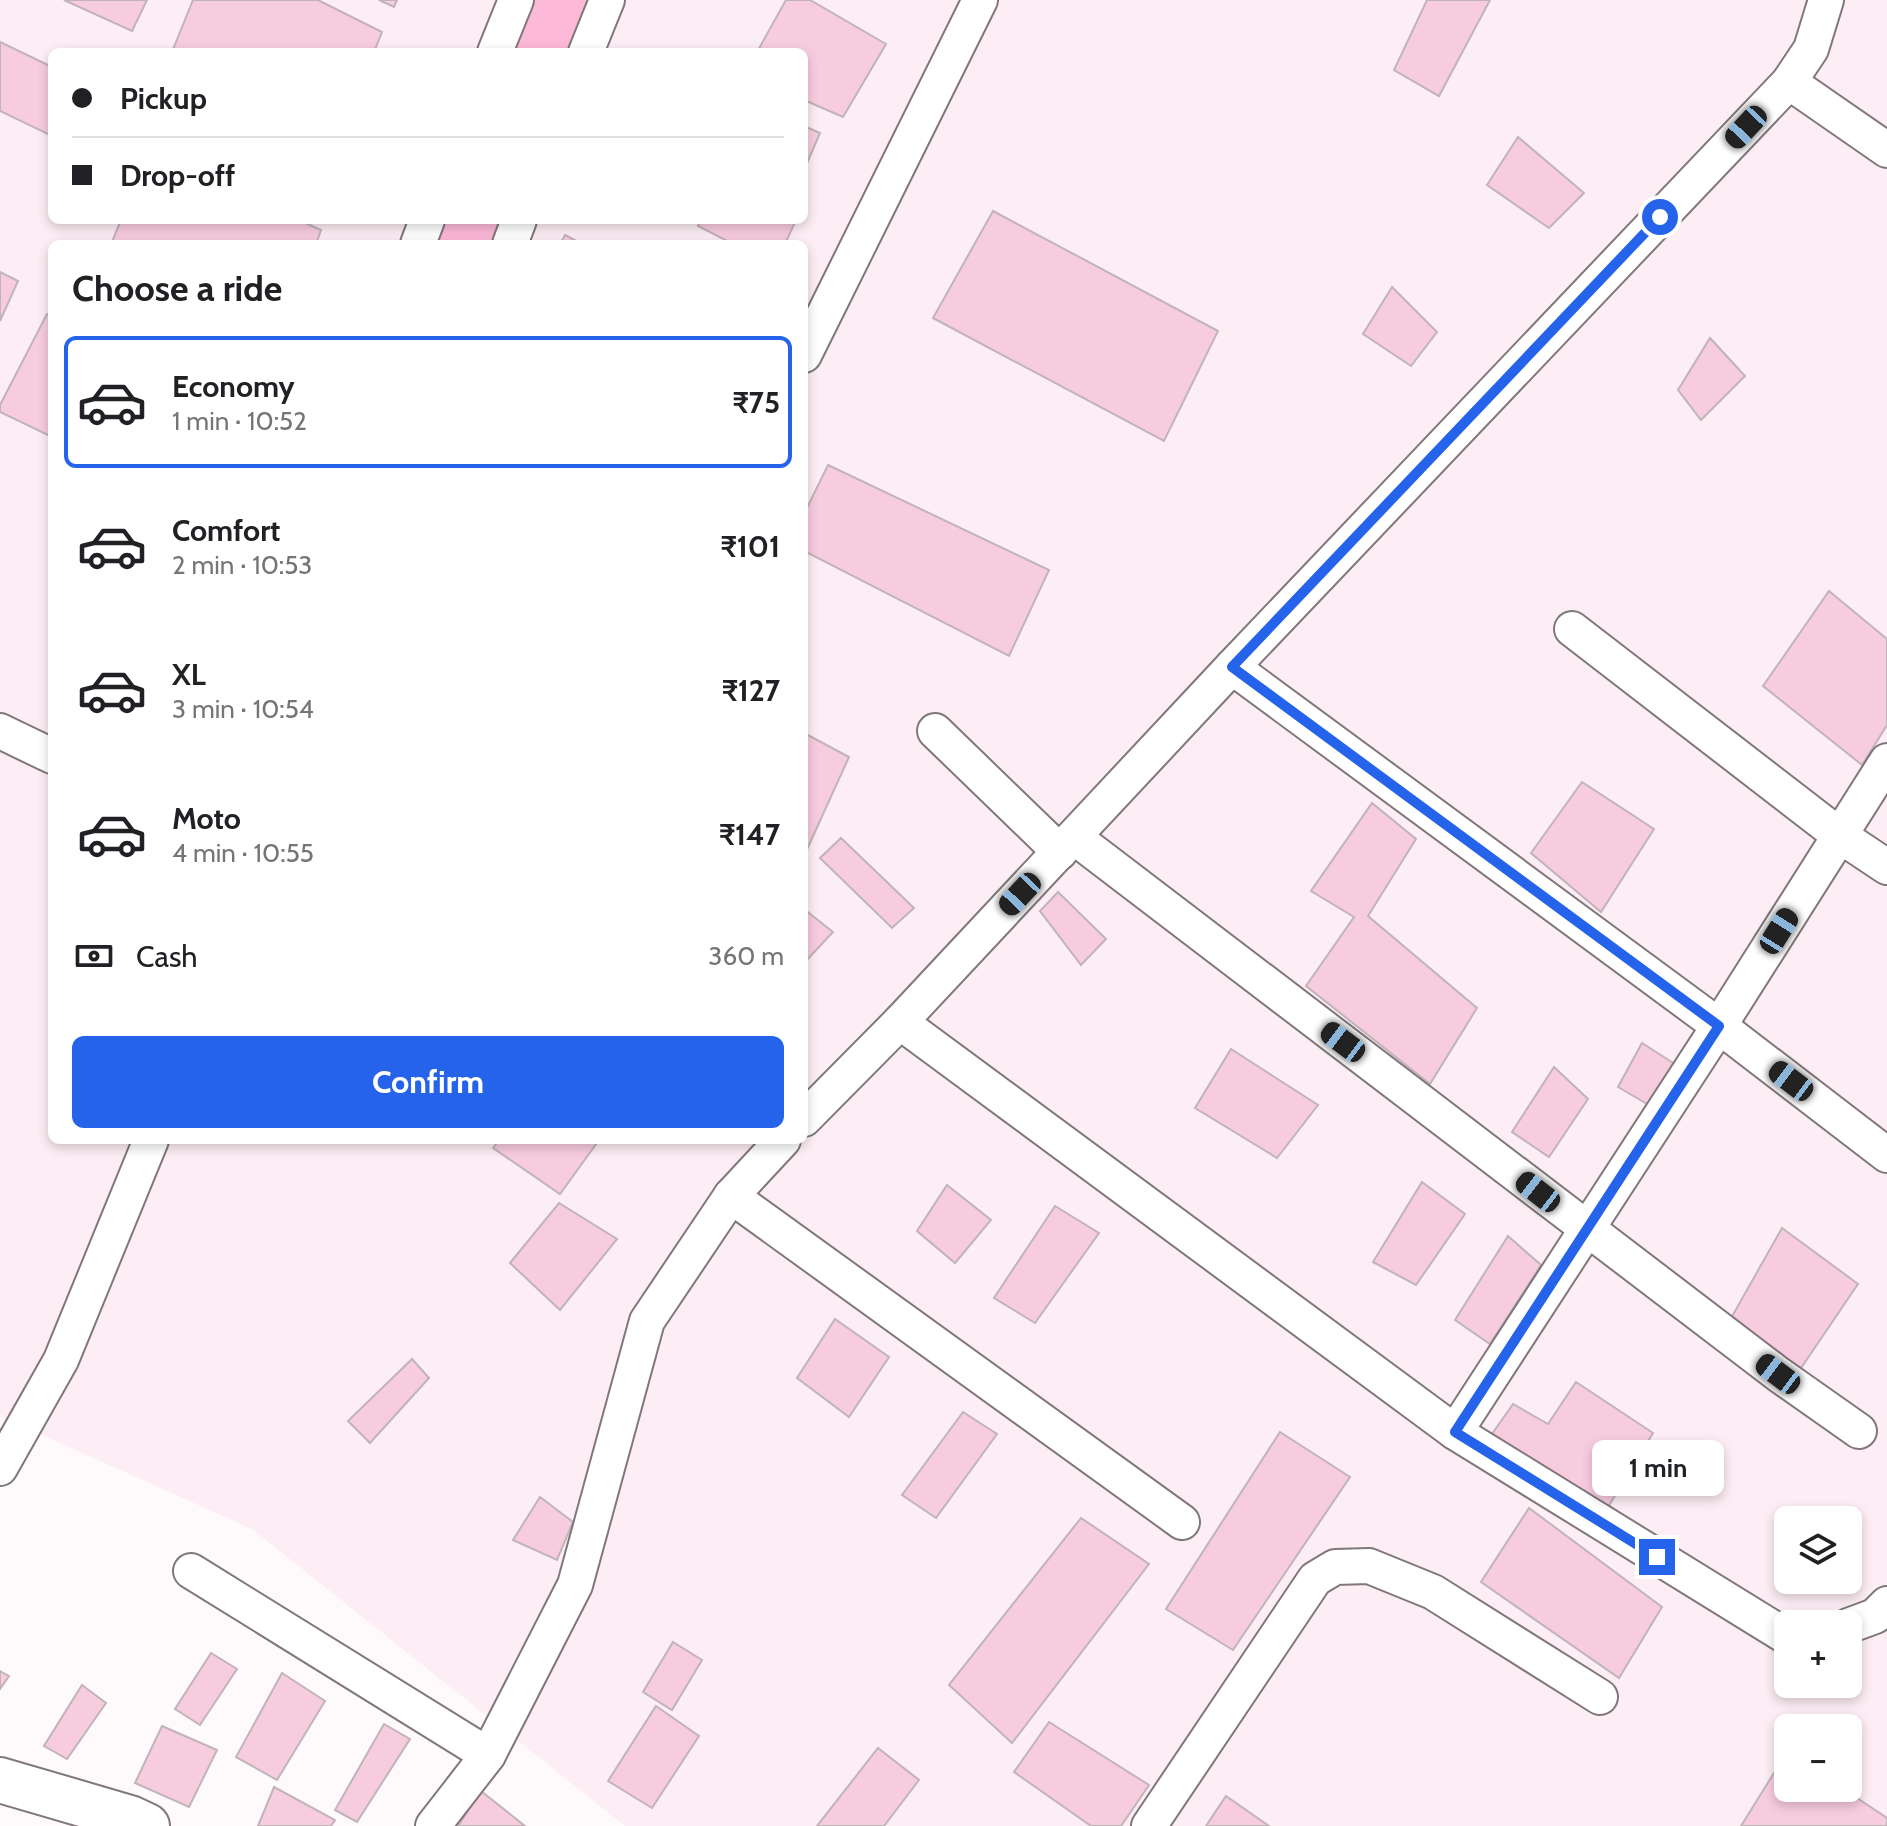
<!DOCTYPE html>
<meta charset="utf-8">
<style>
body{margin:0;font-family:Cabin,sans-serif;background:#f6f6f6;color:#202124;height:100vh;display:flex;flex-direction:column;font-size:30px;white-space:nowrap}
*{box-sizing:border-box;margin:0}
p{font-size:26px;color:#757577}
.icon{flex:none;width:44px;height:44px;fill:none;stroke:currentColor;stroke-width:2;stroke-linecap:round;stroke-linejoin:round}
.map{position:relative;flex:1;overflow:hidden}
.panel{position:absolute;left:48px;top:240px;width:760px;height:904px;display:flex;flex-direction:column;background:#fff;border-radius:12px;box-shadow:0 4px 12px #0003}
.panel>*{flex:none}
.banner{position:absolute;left:48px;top:48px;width:760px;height:176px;border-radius:12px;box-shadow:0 4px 12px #0003;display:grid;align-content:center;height:176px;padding:0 24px;background:#fff}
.controls{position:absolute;left:1774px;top:1506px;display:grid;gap:16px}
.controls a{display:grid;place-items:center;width:88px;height:88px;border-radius:12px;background:#fff;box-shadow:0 4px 12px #0003;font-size:40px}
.end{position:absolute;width:36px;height:36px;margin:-18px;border:10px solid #2563eb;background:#fff;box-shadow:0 0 0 4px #fff}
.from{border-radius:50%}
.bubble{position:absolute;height:56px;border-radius:12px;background:#fff;box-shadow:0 4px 12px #0003;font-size:26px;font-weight:800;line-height:56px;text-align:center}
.car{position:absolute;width:24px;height:48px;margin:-24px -12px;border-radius:10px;box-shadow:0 0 6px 2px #0007;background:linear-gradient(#222 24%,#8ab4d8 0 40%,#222 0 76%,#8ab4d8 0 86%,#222 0)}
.banner b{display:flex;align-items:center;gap:28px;height:76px;font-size:30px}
.banner b+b{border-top:2px solid #e0e0e0}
.banner i{width:20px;height:20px;background:#202124}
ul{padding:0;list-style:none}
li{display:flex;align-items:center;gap:24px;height:132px;margin:0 16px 12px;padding:0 8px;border:4px solid transparent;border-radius:12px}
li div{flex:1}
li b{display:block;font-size:30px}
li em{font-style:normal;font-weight:800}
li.selected{border-color:#2563eb}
li>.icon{width:72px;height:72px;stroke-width:1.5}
h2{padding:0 24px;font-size:36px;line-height:96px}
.pay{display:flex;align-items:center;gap:20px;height:88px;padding:0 24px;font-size:30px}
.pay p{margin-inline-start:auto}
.primary-button{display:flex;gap:16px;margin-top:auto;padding:16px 24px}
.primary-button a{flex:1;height:92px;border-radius:12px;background:#2563eb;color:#fff;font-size:32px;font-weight:800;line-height:92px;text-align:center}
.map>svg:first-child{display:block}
</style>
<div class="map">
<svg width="1887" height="1826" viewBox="0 0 1887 1826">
<rect width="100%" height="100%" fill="#fef9fb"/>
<!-- built -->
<path fill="#fdedf4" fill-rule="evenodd" d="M0,0H1887V1826H625L252,1529L0,1416ZM52,52H804V220H52ZM52,244H804V1140H52ZM1788,1520H1848V1580H1788ZM1788,1624H1848V1684H1788ZM1788,1728H1848V1788H1788Z"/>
<!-- green -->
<g fill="#fdb9d8">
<polygon points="528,0 588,0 568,52 508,52"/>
<polygon points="439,220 499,220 490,244 430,244"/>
</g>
<!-- building -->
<g fill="#f8ccdf" stroke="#c0b4b9" stroke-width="2">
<polygon points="64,0 147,0 132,31"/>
<polygon points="193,0 318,0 382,32 374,52 172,52"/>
<polygon points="379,0 397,0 394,7"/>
<polygon points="786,0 810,0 886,44 843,117 804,100 804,52 757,52"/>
<polygon points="1427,0 1490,0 1439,96 1394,70"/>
<polygon points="0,42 52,67 52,136 0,111"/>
<polygon points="804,126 820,133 804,170"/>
<polygon points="1518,137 1584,193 1549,228 1487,185"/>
<polygon points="993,211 1218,331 1164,441 933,318"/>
<polygon points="121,220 299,220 321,230 316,244 111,244"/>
<polygon points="700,220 796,220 785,244 733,244 698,226"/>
<polygon points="565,235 582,244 560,244"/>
<polygon points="0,272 18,281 0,321"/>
<polygon points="1392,287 1437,332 1411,366 1363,334"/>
<polygon points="47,314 52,316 52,437 0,412 0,405"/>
<polygon points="1710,338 1745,376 1701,420 1678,390"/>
<polygon points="828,465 1049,570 1009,656 804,551 804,514"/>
<polygon points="1829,591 1887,639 1887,725 1862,765 1763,686"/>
<polygon points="804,733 849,757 804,856"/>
<polygon points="1582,782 1654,829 1601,912 1531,853"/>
<polygon points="1372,803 1416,839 1368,916 1477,1008 1430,1084 1306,986 1354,917 1311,891"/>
<polygon points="841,838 914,908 892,928 820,858"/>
<polygon points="1058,892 1106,939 1081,965 1040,911"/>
<polygon points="804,909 833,932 804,963"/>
<polygon points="1642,1043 1681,1068 1654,1108 1618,1087"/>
<polygon points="1231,1049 1318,1105 1277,1158 1195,1108"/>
<polygon points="1554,1067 1588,1099 1549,1157 1512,1132"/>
<polygon points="499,1140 599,1140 560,1194 493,1148"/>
<polygon points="1422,1182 1465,1214 1416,1285 1373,1262"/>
<polygon points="947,1185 991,1220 955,1263 917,1231"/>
<polygon points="559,1203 617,1239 560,1310 510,1263"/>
<polygon points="1055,1206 1099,1233 1035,1323 994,1298"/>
<polygon points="1782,1228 1858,1284 1801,1368 1730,1320"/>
<polygon points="1508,1236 1541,1265 1490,1344 1455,1320"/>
<polygon points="835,1319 889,1357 849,1417 797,1378"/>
<polygon points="412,1359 429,1378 370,1443 348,1421"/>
<polygon points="1576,1382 1653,1433 1605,1512 1492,1434 1513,1404 1548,1424"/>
<polygon points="963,1412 997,1434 936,1518 902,1495"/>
<polygon points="1280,1432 1350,1477 1233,1650 1166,1609"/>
<polygon points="540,1497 573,1522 557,1560 513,1540"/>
<polygon points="1529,1508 1662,1607 1619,1678 1481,1582"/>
<polygon points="1081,1518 1149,1564 1012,1743 949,1685"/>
<polygon points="673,1642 702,1660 672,1710 643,1692"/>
<polygon points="211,1653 237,1669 200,1725 175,1709"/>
<polygon points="0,1671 9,1676 0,1689"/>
<polygon points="282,1673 325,1701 277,1780 236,1757"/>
<polygon points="82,1685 106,1703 67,1759 44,1746"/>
<polygon points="656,1706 699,1736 652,1808 608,1781"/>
<polygon points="1049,1722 1149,1785 1121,1826 1091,1826 1014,1772"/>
<polygon points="384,1724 410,1739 357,1822 335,1810"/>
<polygon points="162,1726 217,1750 189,1807 135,1783"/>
<polygon points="878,1748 919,1780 884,1826 817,1826"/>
<polygon points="1787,1752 1788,1788 1842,1788 1887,1818 1887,1826 1741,1826"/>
<polygon points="274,1787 335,1820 331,1826 258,1826"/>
<polygon points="481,1791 525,1826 458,1826"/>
<polygon points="1226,1796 1269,1826 1206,1826"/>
</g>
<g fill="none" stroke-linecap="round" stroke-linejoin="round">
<!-- minor casing -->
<g stroke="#81777b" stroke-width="38">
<g id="minor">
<polyline points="495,52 516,0"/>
<polyline points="586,52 607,0"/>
<polyline points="1789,82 1887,150"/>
<polyline points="418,244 427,220"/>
<polyline points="510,244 519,220"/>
<polyline points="804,355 980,0"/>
<polyline points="1572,629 1839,835 1887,867"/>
<polyline points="1232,667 1719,1026 1887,1155"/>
<polyline points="0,731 52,756"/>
<polyline points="935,731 1060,852"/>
<polyline points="1074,837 1778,1374 1859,1431"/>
<polyline points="900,1022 1455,1432 1784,1635 1788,1635"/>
<polyline points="804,1119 900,1022 1232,667 1789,82 1811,49 1826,0"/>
<polyline points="731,1196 1182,1522"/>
<polyline points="1455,1432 1719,1026 1887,761"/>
<polyline points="0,1468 61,1360 151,1140"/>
<polyline points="191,1571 488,1755"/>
<polyline points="1848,1626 1875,1616 1887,1604"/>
<polyline points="433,1826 488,1755 575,1585 647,1321 731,1196 783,1140"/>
<polyline points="1149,1826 1315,1579 1335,1567 1369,1566 1433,1592 1600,1697"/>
</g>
</g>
<!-- tertiary casing -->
<g stroke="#81777b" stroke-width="48">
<polyline id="tertiary" points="0,1780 130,1818 147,1826"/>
</g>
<!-- minor -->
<use href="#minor" stroke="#fff" stroke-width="34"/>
<!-- tertiary -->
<use href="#tertiary" stroke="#fff" stroke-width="44"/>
</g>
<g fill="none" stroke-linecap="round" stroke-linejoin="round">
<!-- route -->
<polyline stroke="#2563eb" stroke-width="10" points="1657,1557 1455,1432 1719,1026 1232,667 1660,217"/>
</g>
</svg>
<div class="controls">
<a><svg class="icon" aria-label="layers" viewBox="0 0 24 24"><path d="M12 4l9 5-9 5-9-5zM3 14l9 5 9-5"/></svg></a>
<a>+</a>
<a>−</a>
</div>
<i class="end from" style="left:1660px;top:217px"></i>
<i class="end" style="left:1657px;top:1557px"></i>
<div class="bubble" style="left:1592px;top:1440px;width:132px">1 min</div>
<i class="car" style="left:1746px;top:127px;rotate:223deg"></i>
<i class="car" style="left:1020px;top:894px;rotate:223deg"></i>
<i class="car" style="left:1779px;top:931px;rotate:32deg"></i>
<i class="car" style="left:1343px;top:1042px;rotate:307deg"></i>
<i class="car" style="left:1791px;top:1081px;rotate:307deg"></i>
<i class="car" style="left:1538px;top:1192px;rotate:308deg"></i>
<i class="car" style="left:1778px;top:1374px;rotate:307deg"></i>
<div class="banner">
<b><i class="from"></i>Pickup</b>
<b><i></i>Drop-off</b>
</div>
<section class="panel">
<h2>Choose a ride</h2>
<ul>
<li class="selected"><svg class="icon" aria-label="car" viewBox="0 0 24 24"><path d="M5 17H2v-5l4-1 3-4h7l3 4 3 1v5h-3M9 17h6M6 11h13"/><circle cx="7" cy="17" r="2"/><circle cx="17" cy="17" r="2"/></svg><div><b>Economy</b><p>1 min · 10:52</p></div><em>₹75</em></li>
<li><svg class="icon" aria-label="car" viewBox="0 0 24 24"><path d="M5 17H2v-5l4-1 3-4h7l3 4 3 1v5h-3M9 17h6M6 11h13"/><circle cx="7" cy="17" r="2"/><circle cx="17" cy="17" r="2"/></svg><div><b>Comfort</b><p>2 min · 10:53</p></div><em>₹101</em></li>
<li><svg class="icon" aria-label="car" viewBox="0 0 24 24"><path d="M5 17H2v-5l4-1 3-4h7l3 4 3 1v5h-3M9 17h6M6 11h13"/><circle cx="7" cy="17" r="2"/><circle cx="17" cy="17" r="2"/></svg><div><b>XL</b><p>3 min · 10:54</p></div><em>₹127</em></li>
<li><svg class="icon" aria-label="car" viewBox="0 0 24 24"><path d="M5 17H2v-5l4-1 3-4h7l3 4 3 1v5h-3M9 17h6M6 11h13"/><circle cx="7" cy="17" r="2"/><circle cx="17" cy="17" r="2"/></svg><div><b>Moto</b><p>4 min · 10:55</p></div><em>₹147</em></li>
</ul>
<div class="pay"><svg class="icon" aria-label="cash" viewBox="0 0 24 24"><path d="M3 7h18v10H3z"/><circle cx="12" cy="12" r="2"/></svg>Cash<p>360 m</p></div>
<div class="primary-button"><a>Confirm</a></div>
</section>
</div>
